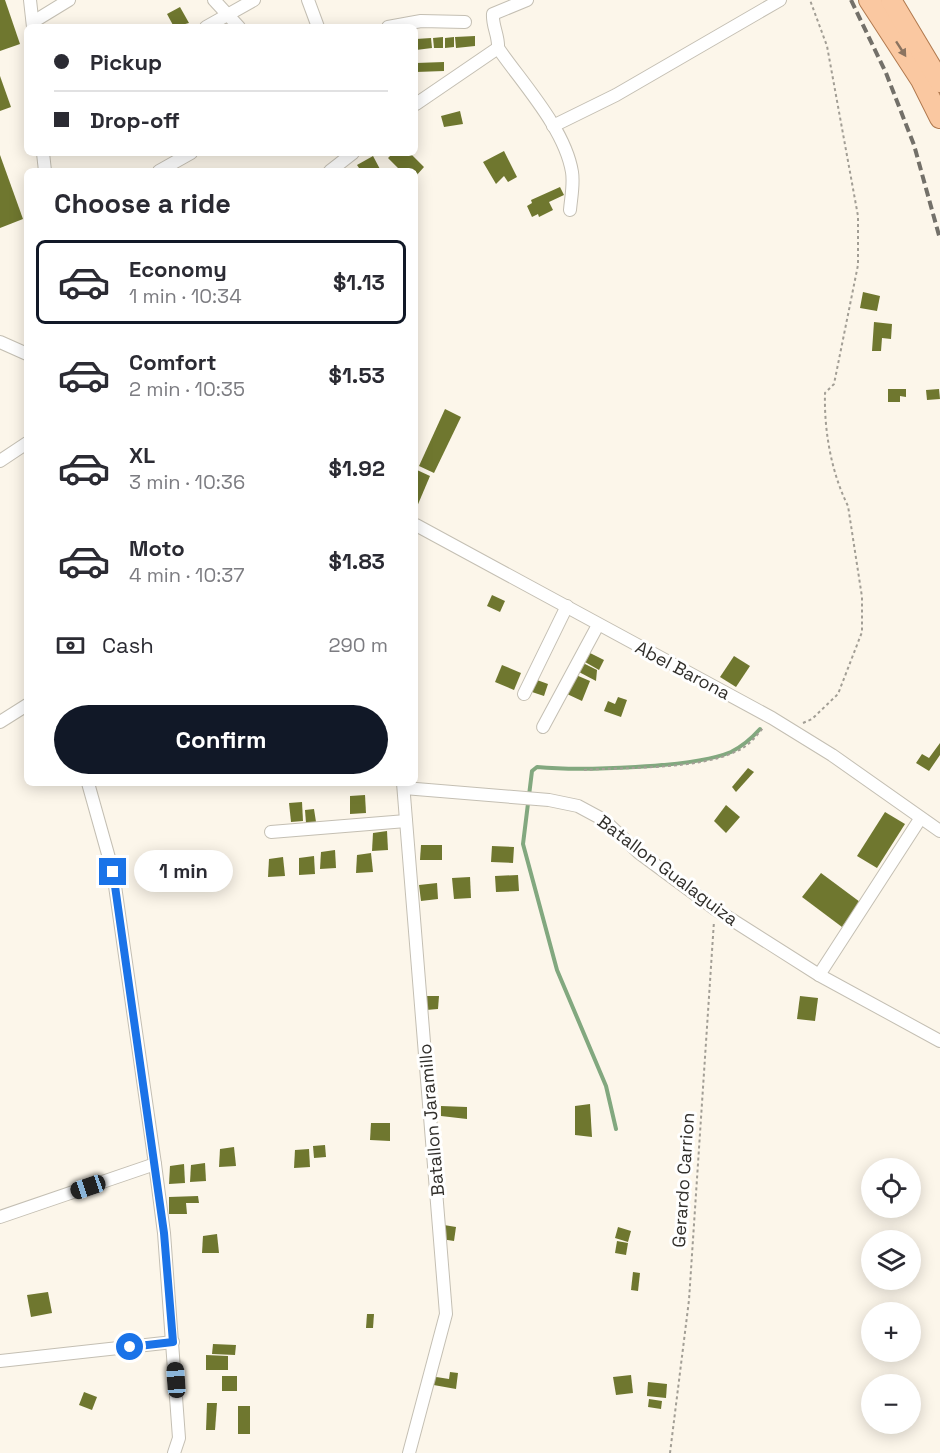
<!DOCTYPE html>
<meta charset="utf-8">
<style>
body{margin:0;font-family:"Space Grotesk",sans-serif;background:#f7f7f7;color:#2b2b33;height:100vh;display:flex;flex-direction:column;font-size:22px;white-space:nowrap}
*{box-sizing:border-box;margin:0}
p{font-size:20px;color:#7c7c81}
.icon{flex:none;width:33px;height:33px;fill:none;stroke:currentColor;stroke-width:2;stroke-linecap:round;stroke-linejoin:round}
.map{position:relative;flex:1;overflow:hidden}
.drawer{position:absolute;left:24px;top:168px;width:394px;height:618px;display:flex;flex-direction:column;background:#fff;border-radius:9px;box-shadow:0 3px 15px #0003}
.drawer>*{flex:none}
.top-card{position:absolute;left:24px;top:24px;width:394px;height:132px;border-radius:9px;box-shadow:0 3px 15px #0003;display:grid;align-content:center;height:132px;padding:0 30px;background:#fff}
.tools{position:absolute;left:861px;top:1158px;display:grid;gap:12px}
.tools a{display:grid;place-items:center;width:60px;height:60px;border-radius:50%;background:#fff;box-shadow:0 3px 15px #0003;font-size:30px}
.end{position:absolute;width:27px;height:27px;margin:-14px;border:8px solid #1a73e8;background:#fff;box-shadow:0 0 0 3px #fff}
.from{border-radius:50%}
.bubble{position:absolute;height:42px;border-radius:21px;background:#fff;box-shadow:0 3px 15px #0003;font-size:20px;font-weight:600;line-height:42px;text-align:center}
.car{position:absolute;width:18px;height:36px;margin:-18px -9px;border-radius:8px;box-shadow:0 0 4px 2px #0007;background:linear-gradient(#222 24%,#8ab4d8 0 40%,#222 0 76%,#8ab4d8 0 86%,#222 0)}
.top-card b{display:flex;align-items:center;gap:21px;height:57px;font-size:22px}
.top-card b+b{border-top:2px solid #e1e1e2}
.top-card i{width:15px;height:15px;background:#2b2b33}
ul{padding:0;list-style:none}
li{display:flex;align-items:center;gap:18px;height:84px;margin:0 12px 9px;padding:0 18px;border:3px solid transparent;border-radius:9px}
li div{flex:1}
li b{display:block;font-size:22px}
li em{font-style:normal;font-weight:600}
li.active{border-color:#111827}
li>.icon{width:54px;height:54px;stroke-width:1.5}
h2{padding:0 30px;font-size:27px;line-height:72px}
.pay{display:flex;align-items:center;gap:15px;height:66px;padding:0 30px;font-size:22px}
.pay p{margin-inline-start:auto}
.button{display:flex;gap:12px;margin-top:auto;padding:12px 30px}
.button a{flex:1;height:69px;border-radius:36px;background:#111827;color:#fff;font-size:24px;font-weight:600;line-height:69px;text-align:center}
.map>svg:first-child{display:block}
</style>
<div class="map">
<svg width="940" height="1453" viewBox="0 0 940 1453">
<rect width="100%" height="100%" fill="#fcf6ea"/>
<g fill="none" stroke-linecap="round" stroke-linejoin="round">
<!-- stream -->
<path stroke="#82a87f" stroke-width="4" d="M616,1129L606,1086L557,970L523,844L532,771L537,767C579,771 693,768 731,752C743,746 751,739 760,729"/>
</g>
<!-- building -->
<g fill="#6f772f">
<polygon points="0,0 5,0 20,44 0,51"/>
<polygon points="180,7 189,23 174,27 167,14"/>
<polygon points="475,36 475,46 456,48 455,37"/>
<polygon points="443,37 443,48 434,48 433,38"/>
<polygon points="454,37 454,47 445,48 445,38"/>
<polygon points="431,38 432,48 416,50 416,39"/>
<polygon points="444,62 444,71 416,72 416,63"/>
<polygon points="0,76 11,107 0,111"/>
<polygon points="460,111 463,124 444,127 441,116"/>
<polygon points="504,151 517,177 508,182 504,176 496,184 483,162"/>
<polygon points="393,153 410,153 424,167 416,176 416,171 401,171 388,158"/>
<polygon points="0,155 23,219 0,228"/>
<polygon points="373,156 381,171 361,171 357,165"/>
<polygon points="560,187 564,195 549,202 553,210 539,217 538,214 532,217 527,206 532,203 531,200"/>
<polygon points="863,292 880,296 877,311 860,308"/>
<polygon points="874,322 892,324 891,339 882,338 881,351 872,351"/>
<polygon points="888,389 906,389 906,397 900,396 900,402 888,402"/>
<polygon points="939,389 940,399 927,400 926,390"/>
<polygon points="445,409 461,417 434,473 419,466"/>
<polygon points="417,470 430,476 416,509 416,472"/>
<polygon points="492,595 505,601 500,612 487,606"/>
<polygon points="590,653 604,660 599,670 585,662"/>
<polygon points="734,656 750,666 736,687 720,677"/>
<polygon points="583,663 597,670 596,681 579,672"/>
<polygon points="502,665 521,673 514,690 495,682"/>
<polygon points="576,675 590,681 582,701 567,694"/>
<polygon points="537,680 548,684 544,696 532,692"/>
<polygon points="618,697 627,700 621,717 604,711 608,701 615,704"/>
<polygon points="940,743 940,755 929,771 916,763 922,754 929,758"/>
<polygon points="748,768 754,772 736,792 732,787"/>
<polygon points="365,795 366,813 350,814 350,796"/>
<polygon points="302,802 303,821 291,822 289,803"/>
<polygon points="726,805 740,817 726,833 714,821"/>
<polygon points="314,809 316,822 306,823 305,810"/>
<polygon points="885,812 905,824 877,868 857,856"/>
<polygon points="387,831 388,850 372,851 373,833"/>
<polygon points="421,845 442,845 442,860 420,860"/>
<polygon points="492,846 514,847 513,863 491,862"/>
<polygon points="335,850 336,868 320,869 321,852"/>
<polygon points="371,853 373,872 356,873 357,855"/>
<polygon points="314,856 315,874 299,875 299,858"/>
<polygon points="283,857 285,876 268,877 269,859"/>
<polygon points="821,873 860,902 842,927 802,897"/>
<polygon points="518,875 519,891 496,892 495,876"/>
<polygon points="470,877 471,898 454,899 452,878"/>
<polygon points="437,883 438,899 421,901 419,885"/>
<polygon points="426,996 439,996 438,1009 426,1010"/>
<polygon points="800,996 818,998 815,1021 797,1019"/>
<polygon points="590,1104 592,1137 575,1135 575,1106"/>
<polygon points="441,1106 467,1107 467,1119 441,1116"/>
<polygon points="371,1123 390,1123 390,1141 370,1140"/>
<polygon points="325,1145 326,1157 314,1158 313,1146"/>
<polygon points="234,1147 236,1166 219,1167 220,1149"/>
<polygon points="309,1149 310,1167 294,1168 295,1150"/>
<polygon points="205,1163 206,1181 190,1182 191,1165"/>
<polygon points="184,1164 185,1183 169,1184 170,1166"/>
<polygon points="198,1196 199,1203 186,1203 187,1214 169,1214 169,1197"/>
<polygon points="444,1225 456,1227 454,1241 441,1239"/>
<polygon points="618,1227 631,1231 628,1242 615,1238"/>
<polygon points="217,1234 219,1253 202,1253 203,1236"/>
<polygon points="617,1241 628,1243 626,1255 615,1253"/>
<polygon points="633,1272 640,1273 638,1291 631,1290"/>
<polygon points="48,1292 52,1313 31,1317 27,1295"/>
<polygon points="367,1314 374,1314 373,1328 366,1328"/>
<polygon points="213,1344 236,1345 235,1355 212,1354"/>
<polygon points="206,1355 228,1356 228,1370 206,1370"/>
<polygon points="450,1372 458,1373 456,1389 428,1384 430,1376 449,1379"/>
<polygon points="631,1375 633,1393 616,1395 613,1377"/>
<rect x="222" y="1376" width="15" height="15"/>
<polygon points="648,1382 667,1384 666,1398 647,1396"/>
<polygon points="84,1392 97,1397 92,1410 79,1405"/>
<polygon points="649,1399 662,1401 661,1409 648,1407"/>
<polygon points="207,1403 217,1403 215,1430 206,1430"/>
<rect x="238" y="1406" width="12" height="28"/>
</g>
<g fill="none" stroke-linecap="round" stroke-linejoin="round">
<!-- minor casing -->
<g stroke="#c4bfb3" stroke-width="14">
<g id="minor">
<polyline points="30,0 33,27"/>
<polyline points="214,0 239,27"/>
<polyline points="308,0 318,27"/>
<polyline points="33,22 69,0"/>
<polyline points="206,27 254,0"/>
<polyline points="388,27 421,21 465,22"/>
<path d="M498,48C523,84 565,129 572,172C574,184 571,198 570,210"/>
<path d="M416,104L498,48C499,36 492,26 493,14L527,0"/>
<polyline points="553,126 616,95 780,0"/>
<polyline points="43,153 45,171"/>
<polyline points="159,171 191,153"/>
<polyline points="330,171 353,153"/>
<polyline points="0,342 27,354"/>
<polyline points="0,461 27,443"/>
<polyline points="416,525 772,718 832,755 940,831"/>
<polyline points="524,694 567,606"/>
<polyline points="0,722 27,705"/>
<polyline points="543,727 598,625"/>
<polyline points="88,783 113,872 155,1164 164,1233 179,1438 174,1453"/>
<polyline points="403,783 446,1314 409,1453"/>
<polyline points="404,788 549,800 578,806 604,820 638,852 715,909 819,975 940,1041"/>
<polyline points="271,832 406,821"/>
<polyline points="819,975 920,819"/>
<polyline points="0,1217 155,1164"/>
<polyline points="0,1361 173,1342"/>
</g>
</g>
<!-- primary casing -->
<g stroke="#b17a4f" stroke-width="22">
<g id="primary">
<polyline points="869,0 921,80 940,118"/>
<polyline points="891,0 940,82"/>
</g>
</g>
<!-- path -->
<g stroke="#a29e95" stroke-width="2" stroke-dasharray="3 3" stroke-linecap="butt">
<path d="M803,723L812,719L838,694L862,632V597L848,506C831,472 824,430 825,393L834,384L858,265V216L827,46L810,0"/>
<path d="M584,770C628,767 698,770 737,751C749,746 756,736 764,727"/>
<polyline points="670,1453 689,1300 714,921"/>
</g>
<!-- minor -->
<use href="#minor" stroke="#fff" stroke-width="12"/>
<!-- primary -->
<use href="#primary" stroke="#fac8a1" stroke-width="20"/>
<!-- rail -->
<polyline stroke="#737069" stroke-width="4" stroke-dasharray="9 4.5" stroke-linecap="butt" points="851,0 886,73 914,145 940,239"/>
</g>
<!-- one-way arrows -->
<defs><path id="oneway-solid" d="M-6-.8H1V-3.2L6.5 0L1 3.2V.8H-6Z" transform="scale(1.5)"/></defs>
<use fill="#8b7460" href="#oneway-solid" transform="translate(901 49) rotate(57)"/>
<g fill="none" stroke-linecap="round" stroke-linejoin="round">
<!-- route -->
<polyline stroke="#1a73e8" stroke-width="8" points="113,872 164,1233 173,1342 130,1347"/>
</g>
<g text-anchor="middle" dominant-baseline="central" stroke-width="6" stroke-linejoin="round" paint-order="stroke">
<!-- street labels -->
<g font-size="18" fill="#312f2b" stroke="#fff">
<text transform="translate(683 670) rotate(28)">Abel Barona</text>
<text transform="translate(668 870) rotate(37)">Batallon Gualaguiza</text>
<text transform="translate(431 1120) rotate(-95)">Batallon Jaramillo</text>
<text transform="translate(683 1180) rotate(-86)">Gerardo Carrion</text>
</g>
</g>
</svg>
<div class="tools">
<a><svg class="icon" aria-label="locate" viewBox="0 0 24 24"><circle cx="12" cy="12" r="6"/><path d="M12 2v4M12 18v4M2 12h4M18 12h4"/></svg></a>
<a><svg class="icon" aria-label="layers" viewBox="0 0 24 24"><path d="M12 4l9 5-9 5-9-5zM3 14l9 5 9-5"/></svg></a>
<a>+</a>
<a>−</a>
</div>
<i class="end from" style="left:130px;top:1347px"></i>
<i class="end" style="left:113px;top:872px"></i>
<div class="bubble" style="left:134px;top:850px;width:99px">1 min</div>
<i class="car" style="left:88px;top:1187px;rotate:251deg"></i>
<i class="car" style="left:176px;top:1380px;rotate:356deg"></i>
<div class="top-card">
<b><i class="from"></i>Pickup</b>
<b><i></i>Drop-off</b>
</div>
<section class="drawer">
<h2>Choose a ride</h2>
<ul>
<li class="active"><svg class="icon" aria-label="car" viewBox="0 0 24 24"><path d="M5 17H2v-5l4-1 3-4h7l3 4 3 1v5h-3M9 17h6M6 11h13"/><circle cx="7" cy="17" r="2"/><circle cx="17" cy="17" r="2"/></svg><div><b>Economy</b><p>1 min · 10:34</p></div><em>$1.13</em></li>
<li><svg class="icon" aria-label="car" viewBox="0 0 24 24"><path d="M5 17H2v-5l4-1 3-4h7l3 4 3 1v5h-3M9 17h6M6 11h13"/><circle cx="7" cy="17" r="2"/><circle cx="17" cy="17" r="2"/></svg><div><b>Comfort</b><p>2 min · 10:35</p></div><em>$1.53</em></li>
<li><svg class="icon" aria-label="car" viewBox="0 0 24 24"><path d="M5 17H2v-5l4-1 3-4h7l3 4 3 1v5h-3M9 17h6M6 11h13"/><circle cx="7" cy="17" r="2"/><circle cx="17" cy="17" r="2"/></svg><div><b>XL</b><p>3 min · 10:36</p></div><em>$1.92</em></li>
<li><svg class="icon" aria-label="car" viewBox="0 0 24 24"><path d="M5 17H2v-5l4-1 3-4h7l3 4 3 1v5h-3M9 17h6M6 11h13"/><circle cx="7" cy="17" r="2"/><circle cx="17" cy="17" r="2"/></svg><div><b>Moto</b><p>4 min · 10:37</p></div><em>$1.83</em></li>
</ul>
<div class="pay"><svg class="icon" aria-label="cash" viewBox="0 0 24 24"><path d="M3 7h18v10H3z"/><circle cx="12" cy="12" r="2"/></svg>Cash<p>290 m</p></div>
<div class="button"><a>Confirm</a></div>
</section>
</div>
